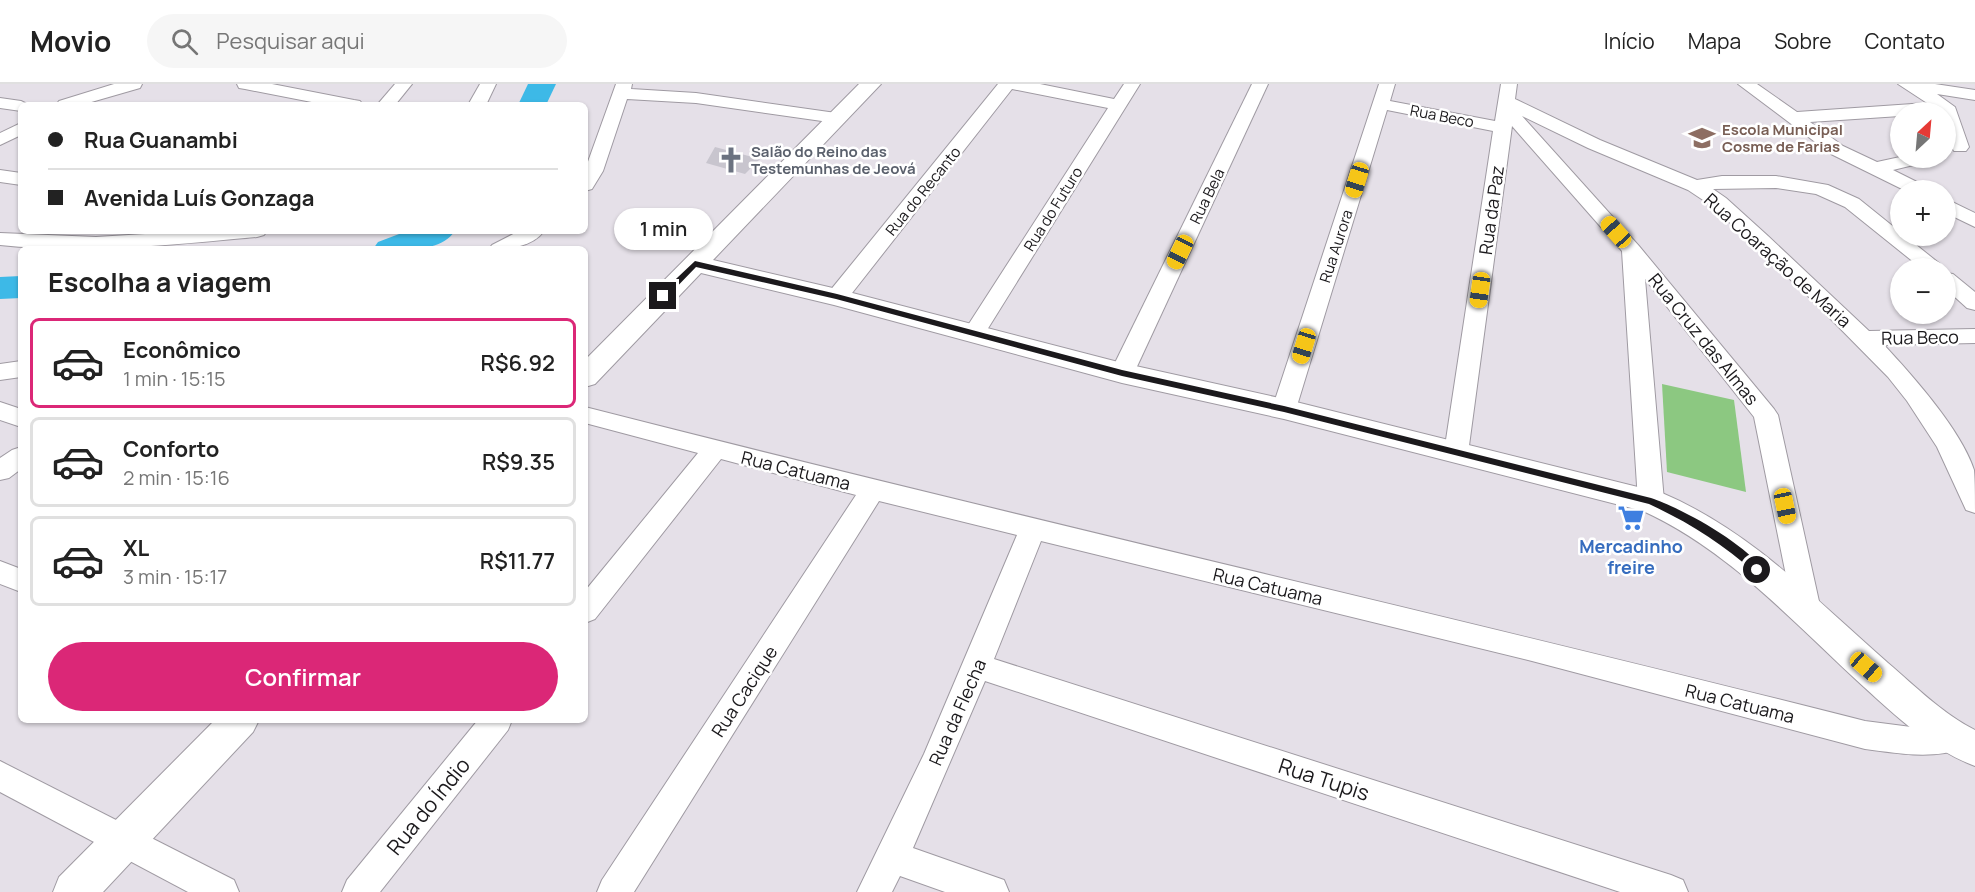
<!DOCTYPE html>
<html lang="pt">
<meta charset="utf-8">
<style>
body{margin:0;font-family:Manrope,sans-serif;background:#f6f6f6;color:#222;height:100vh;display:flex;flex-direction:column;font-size:22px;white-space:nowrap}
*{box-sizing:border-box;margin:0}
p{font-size:20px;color:#767676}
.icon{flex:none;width:33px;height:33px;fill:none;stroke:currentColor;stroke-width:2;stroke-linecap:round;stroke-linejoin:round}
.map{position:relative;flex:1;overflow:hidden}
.details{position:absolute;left:18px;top:162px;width:570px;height:477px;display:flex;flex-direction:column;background:#fff;border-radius:9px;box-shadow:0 2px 4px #0004}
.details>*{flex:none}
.hud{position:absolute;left:18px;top:18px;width:570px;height:132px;border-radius:9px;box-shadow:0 2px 4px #0004;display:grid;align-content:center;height:132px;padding:0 30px;background:#fff}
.needle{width:39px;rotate:26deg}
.fabs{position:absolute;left:1890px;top:18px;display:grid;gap:12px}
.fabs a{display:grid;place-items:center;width:66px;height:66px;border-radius:50%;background:#fff;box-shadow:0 2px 4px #0004;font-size:30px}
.end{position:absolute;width:27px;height:27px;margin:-14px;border:8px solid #1b191c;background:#fff;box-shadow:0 0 0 3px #fff}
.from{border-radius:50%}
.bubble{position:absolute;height:42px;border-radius:21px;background:#fff;box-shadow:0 2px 4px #0004;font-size:20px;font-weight:600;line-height:42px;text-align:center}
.car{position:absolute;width:18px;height:36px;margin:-18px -9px;border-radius:8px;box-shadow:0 0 4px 2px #0007;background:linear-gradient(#f5c518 24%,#345 0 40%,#f5c518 0 76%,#345 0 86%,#f5c518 0)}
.hud b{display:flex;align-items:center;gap:21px;height:57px;font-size:22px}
.hud b+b{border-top:2px solid #e0e0e0}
.hud i{width:15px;height:15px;background:#222}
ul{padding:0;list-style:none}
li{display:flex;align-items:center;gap:18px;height:90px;margin:0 12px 9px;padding:0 18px;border:3px solid #e0e0e0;border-radius:9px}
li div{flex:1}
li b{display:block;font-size:22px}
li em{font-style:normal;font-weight:600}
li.active{border-color:#db2777}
li>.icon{width:54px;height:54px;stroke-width:1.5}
h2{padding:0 30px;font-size:27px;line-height:72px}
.button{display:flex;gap:12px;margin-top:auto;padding:12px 30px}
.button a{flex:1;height:69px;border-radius:36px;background:#db2777;color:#fff;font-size:24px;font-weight:600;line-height:69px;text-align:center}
header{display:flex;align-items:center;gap:36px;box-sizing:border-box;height:84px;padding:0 30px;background:#fff;border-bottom:2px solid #e0e0e0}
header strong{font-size:28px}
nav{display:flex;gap:33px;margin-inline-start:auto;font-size:21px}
.search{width:420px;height:54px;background:#f6f6f6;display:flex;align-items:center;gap:15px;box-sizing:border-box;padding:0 21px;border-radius:33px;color:#767676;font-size:22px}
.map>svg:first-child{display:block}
</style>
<header>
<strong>Movio</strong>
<div class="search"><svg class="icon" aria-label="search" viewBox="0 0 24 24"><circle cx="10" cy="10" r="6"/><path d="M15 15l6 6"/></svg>Pesquisar aqui</div>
<nav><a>Início</a><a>Mapa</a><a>Sobre</a><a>Contato</a></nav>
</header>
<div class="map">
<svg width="1975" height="808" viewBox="0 0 1975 808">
<rect width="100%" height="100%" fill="#e5e0e8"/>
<!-- green -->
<polygon fill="#8cc881" points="1662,300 1734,316 1746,408 1667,388"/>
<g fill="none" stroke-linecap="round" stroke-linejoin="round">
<!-- river -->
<g fill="#3db9e7" fill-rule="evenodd">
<polygon points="528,0 556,0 546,21 518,21"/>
<path d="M407,147H455C438,171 398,165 373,165L378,158Z"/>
<polygon points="21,192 21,214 0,215 0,193"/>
</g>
</g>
<!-- building -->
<polygon fill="#c8c5ce" points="715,63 760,75 745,90 706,79"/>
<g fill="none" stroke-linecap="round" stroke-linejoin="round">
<!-- minor casing -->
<g stroke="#9f9aa2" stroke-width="2">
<g id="minor">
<polygon points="114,0 142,0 140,4 81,21 56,21 59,17"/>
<polygon points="237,0 272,0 354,16 360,17 363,21 327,21 245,5 239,4"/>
<polygon points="395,0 412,0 395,21 377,21"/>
<polygon points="480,0 496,0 486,21 468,21"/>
<polygon points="616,0 632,0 631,5 696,9 836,29 842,30 845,34 842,38 836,39 696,19 627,15 603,87 592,105 585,107 585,86"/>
<polygon points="998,0 1040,0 1114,15 1124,0 1140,0 982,254 974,256 966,254 963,249 1108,24 1012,5 845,218 837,220 829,218 826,213 829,208"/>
<polygon points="1252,0 1268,0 1134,289 1130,294 1122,297 1114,294 1110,289"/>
<path d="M1379,0H1395L1390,17L1495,37L1501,0H1517L1515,15L1600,56L1697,96L1722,92H1776L1828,101L1859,115L1900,148V152H1905L1940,180L1943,184H1921L1845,123L1816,110L1776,104L1713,105L1726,114L1768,152L1869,247L1975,245V259L1884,261C1913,292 1961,346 1974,386C1975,398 1975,416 1975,429L1966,426L1937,363L1907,317L1888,293L1809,213L1712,122L1688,106L1588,64L1522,32L1639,162L1774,325L1778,331L1822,531L1818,539L1808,543L1798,539L1794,531L1754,333L1645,195L1664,417L1660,424L1651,427L1642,424L1638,417L1622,167L1512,42L1468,369L1465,375L1456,378L1447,375L1444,369L1493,47L1387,26L1296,325L1292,331L1284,333L1276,331L1272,325Z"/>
<path d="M1738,0H1757L1797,28L1927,19L1898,0H1935L1975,6V16L1937,10L1955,23L1969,63L1966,67H1954C1946,55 1946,43 1946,28H1900V32L1810,38L1843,62L1877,78L1900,73L1928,74L1926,78L1893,86L1925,102L1928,106H1904L1831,70Z"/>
<polygon points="0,14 21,17 29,21 21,21 21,27 0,24"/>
<polygon points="21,39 21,51 0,61 0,49"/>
<polygon points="0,86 21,89 21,101 0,98"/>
<polygon points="1946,115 1975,129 1975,143 1946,129"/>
<path d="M194,147H267L264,151L257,153C171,161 86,170 0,161V149L96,153Z"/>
<path d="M519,147H544C532,164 507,165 489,165L492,161Z"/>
<polygon points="1946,189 1953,190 1975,208 1975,226 1967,224 1946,205"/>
<polygon points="21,277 21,293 0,296 0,280"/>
<polygon points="0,318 21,325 21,343 0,336"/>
<path d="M585,323C1011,432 1439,529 1865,637L1919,644L1953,640L1964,644L1968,654L1964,664C1931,676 1898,669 1865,665L1532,577L1041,457L994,575L1671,791L1683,796L1688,808H1620L985,597L913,764L1004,796L1009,808H945L900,792L892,808H857L924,670L1017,451L879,417L634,808H597L602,796L856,411L721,375L595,535L585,539V507L698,369L585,339Z"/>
<polygon points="21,363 21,385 9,394 0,396 0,374 12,366"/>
<polygon points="0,477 21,485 21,508 0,500"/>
<polygon points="478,636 512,636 508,646 380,808 342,808 347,796"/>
<polygon points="0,677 234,796 239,808 188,808 0,708"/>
</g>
</g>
<!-- tertiary casing -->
<g stroke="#9f9aa2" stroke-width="2">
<g id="tertiary">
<path d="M859,0H881L713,176L837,205L1122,279L1284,315L1662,409C1750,446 1817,517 1888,579C1915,602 1943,630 1975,646V682C1932,666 1898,634 1864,603C1795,540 1729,466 1643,427L1284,335L1122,299L834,221L701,189L595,300L585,303V276Z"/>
<polygon points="215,636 259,636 253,648 103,808 53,808 59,793"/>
</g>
</g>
<!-- minor -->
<use href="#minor" fill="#fff" fill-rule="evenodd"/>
<!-- tertiary -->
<use href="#tertiary" fill="#fff" fill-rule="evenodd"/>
</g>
<!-- route -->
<path fill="#1b191c" d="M695,177L837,210L1122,286L1284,322L1651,414C1681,424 1745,459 1763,486L1761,488H1754C1723,460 1688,438 1649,420L1284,328L1122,292L836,215L696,183L666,214H660V210Z"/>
<!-- icons -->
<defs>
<g id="school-bare" transform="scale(2.07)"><path d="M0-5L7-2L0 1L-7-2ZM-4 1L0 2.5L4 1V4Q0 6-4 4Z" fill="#8d6e63" stroke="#fff" stroke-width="2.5" paint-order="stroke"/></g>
<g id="church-bare" transform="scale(2.07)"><path d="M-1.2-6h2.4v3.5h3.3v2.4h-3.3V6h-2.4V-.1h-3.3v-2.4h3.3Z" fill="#6b7280" stroke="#fff" stroke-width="2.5" paint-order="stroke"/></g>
<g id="supermarket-bare" transform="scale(2.07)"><path d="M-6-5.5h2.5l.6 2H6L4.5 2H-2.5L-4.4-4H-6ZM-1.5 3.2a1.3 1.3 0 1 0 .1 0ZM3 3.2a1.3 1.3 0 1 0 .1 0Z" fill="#3f7fe0" stroke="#fff" stroke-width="2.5" paint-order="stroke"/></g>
</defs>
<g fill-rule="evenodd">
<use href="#school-bare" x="1702" y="54"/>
<use href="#church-bare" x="731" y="76"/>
<use href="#supermarket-bare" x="1631" y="434"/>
</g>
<g text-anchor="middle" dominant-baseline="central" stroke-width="5" stroke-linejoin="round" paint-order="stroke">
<!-- far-street labels -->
<g font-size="15" fill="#1b191c" stroke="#fff">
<text transform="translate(1442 32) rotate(11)">Rua Beco</text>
<text transform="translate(923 107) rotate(-51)">Rua do Recanto</text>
<text transform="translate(1207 112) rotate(-64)">Rua Bela</text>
<text transform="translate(1053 125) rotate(-58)">Rua do Futuro</text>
<text transform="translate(1336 162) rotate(-72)">Rua Aurora</text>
</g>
<!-- far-education labels -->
<g font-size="15" font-weight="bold" fill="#785e54" stroke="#fff" text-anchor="start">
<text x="1722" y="45">Escola Municipal<tspan x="1722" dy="17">Cosme de Farias</tspan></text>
</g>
<!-- far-worship labels -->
<g font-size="15" font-weight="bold" fill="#5b616d" stroke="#fff" text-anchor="start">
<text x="751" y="67">Salão do Reino das<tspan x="751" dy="17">Testemunhas de Jeová</tspan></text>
</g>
<!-- street labels -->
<g font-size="18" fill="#1b191c" stroke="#fff">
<text transform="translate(1491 126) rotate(-82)">Rua da Paz</text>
<text transform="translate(1778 176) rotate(42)">Rua Coaração de Maria</text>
<text transform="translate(1920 253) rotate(-1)">Rua Beco</text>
<text transform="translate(1704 255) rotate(51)">Rua Cruz das Almas</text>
<text transform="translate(796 386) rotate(14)">Rua Catuama</text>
<text transform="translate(1268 502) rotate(13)">Rua Catuama</text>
<text transform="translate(744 607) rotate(-57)">Rua Cacique</text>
<text transform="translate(1740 619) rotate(14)">Rua Catuama</text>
<text transform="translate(957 628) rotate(-66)">Rua da Flecha</text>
</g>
<!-- shop labels -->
<g font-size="18" font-weight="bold" fill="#366cbe" stroke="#fff">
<text x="1631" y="462">Mercadinho<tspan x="1631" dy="21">freire</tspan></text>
</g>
<!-- near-street labels -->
<g font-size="21" fill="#1b191c" stroke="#fff">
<text transform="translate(1324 695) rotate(18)">Rua Tupis</text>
<text transform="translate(428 722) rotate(-51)">Rua do Índio</text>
</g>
</g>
</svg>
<div class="fabs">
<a><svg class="needle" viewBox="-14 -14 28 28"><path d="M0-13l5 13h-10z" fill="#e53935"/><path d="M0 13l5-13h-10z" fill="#767676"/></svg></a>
<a>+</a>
<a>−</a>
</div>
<i class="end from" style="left:1757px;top:486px"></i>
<i class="end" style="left:663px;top:212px"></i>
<div class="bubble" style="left:614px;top:124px;width:99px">1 min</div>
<i class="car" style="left:1357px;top:96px;rotate:197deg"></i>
<i class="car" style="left:1616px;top:148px;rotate:318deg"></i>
<i class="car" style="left:1180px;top:168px;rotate:206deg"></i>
<i class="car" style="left:1480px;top:206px;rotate:188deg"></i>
<i class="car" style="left:1304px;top:262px;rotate:197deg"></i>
<i class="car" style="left:1785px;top:422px;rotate:168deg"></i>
<i class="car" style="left:1866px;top:583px;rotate:131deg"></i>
<div class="hud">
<b><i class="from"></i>Rua Guanambi</b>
<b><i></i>Avenida Luís Gonzaga</b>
</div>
<section class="details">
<h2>Escolha a viagem</h2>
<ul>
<li class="active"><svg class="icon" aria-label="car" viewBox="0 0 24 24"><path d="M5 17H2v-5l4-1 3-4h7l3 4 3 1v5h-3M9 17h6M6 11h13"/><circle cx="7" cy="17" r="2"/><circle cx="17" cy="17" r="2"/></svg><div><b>Econômico</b><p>1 min · 15:15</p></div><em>R$6.92</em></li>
<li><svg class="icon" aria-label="car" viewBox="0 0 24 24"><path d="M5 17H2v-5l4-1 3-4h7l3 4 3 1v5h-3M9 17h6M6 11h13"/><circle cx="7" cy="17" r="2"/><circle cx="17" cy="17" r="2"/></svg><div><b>Conforto</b><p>2 min · 15:16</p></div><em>R$9.35</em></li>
<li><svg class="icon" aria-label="car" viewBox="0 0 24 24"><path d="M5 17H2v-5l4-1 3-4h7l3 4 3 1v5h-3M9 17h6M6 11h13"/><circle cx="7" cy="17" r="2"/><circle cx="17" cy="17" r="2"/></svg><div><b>XL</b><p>3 min · 15:17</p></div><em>R$11.77</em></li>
</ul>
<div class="button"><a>Confirmar</a></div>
</section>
</div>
